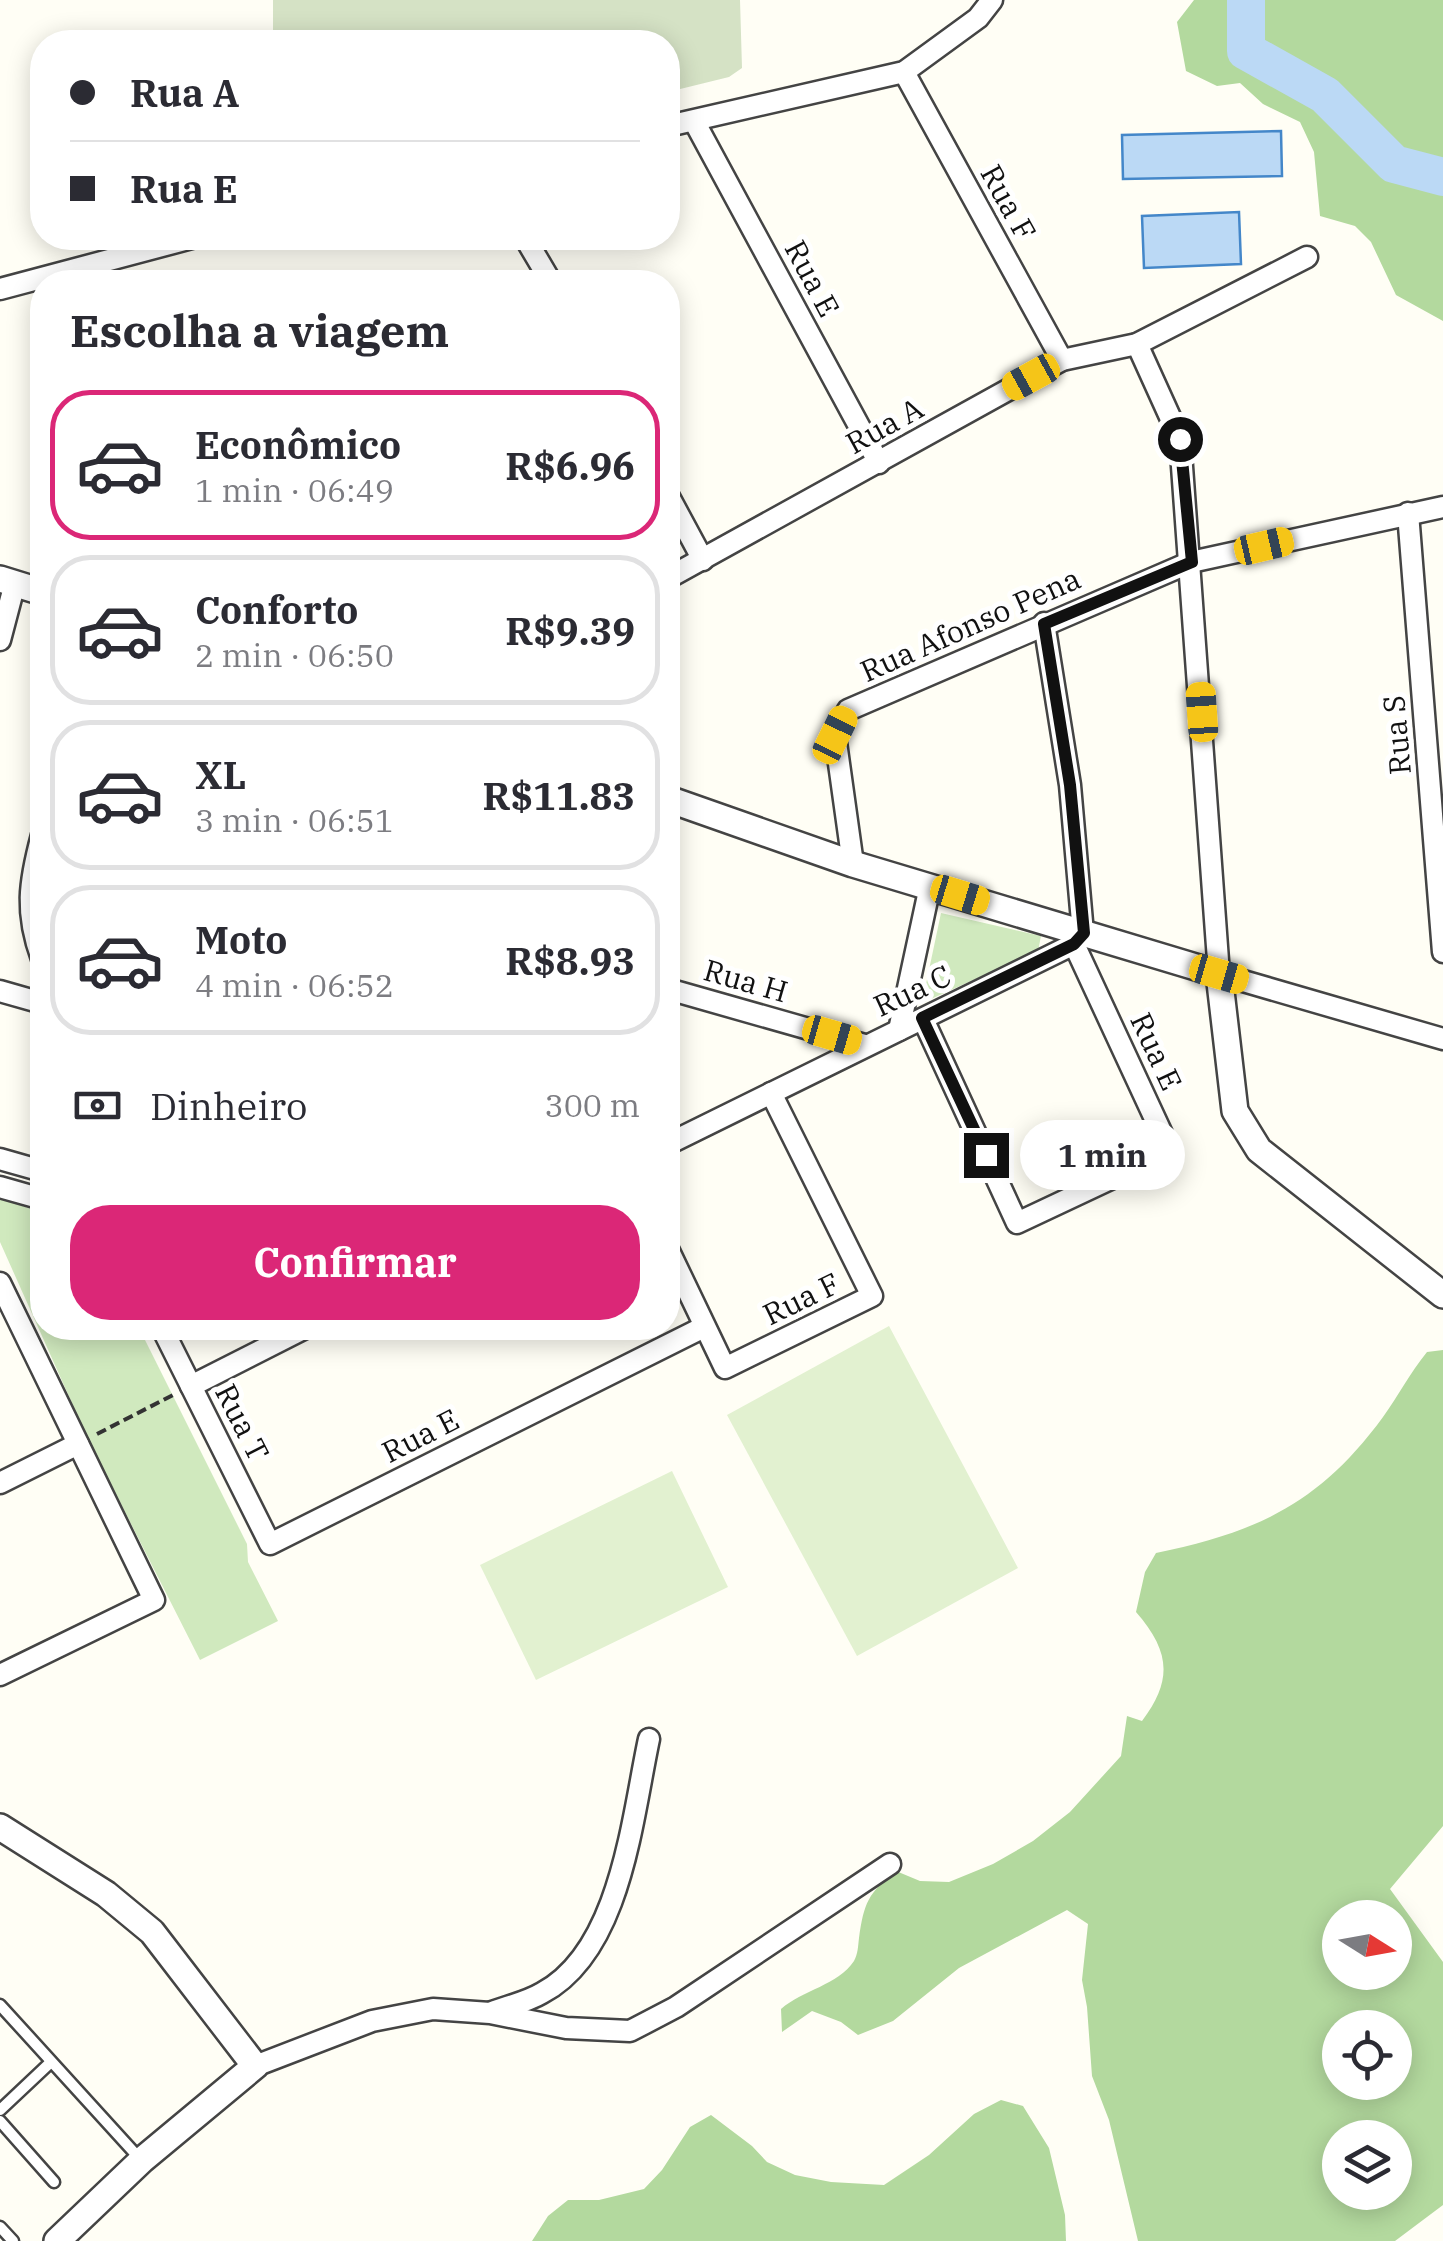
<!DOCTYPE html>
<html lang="pt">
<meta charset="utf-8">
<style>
body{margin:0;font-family:"IBM Plex Serif",serif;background:#f7f7f7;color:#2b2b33;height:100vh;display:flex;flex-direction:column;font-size:38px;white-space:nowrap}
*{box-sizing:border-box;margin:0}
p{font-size:32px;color:#7c7c81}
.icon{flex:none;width:55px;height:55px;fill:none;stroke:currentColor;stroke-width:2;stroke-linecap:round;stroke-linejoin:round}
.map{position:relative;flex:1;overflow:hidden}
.sheet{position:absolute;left:30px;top:270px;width:650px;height:1070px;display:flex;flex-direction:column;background:#fff;border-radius:40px;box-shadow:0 5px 25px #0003}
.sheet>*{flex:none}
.banner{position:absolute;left:30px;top:30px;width:650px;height:220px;border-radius:40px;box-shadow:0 5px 25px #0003;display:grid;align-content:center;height:220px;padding:0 40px;background:#fff}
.needle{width:65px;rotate:101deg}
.buttons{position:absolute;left:1322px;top:1900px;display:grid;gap:20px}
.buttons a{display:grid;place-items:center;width:90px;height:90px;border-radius:50%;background:#fff;box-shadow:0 5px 25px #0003;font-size:50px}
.end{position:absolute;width:45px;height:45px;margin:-22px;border:12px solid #111;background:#fff;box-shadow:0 0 0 5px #fff}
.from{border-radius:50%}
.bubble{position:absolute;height:70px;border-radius:35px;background:#fff;box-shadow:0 5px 25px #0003;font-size:32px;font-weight:800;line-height:70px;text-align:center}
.car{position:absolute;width:30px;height:60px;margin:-30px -15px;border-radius:12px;box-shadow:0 0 8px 2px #0007;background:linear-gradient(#f5c518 24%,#345 0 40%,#f5c518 0 76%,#345 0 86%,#f5c518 0)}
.banner b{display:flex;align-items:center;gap:35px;height:95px;font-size:38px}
.banner b+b{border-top:2px solid #e1e1e2}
.banner i{width:25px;height:25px;background:#2b2b33}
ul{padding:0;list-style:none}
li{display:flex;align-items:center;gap:30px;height:150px;margin:0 20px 15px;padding:0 20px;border:5px solid #e1e1e2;border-radius:40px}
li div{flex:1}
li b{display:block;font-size:38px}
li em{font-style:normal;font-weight:800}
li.selected{border-color:#db2777}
li>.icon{width:90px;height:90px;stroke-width:1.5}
h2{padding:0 40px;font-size:45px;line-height:120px}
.pay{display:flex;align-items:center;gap:25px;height:110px;padding:0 40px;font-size:38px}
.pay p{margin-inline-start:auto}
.primary-button{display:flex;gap:20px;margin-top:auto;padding:20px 40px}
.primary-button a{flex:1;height:115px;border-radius:40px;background:#db2777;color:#fff;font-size:40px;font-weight:800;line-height:115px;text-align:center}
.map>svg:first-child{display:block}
</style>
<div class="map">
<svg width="1443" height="2241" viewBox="0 0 1443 2241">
<rect width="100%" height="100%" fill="#fffef5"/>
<!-- green -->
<g fill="#d0e9be">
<polygon points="941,913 1041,936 1038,951 922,1003"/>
<polygon points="0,1198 42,1213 42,1328 139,1328 247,1544 248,1562 278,1621 200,1660 88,1439 0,1242"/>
</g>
<!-- forest -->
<g fill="#b3d99e" fill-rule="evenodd">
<polygon points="1194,0 1443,0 1443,321 1396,295 1371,242 1355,226 1320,216 1314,152 1300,122 1263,104 1240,83 1217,86 1186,71 1177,22"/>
<path d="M1443,1350V1826L1390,1889L1443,1962V2205L1395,2241H1138L1109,2120L1092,2076L1087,2007L1082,1980L1088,1924L1067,1910L959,1968L893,2021L858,2035L841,2022L812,2011L782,2032L781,2009C803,1990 838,1985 854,1961C858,1954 858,1946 859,1938C864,1903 868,1893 896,1871L920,1881L949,1882L993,1864L1033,1841L1070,1812L1121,1756L1127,1716L1142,1721C1174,1679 1169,1650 1136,1612L1145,1572L1156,1553C1258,1532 1320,1503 1383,1417C1398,1396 1410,1373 1427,1352ZM1340,1918H1395V1972H1340ZM1340,2028H1395V2082H1340ZM1340,2138H1395V2192H1340Z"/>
<polygon points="1001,2100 1023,2106 1049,2148 1065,2215 1066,2241 532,2241 548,2216 568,2200 599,2200 644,2189 662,2170 690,2127 711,2115 752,2146 767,2162 795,2175 831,2182 884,2185 929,2155 974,2114"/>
</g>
<!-- cemetery -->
<polygon fill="#d5e2c5" points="273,0 740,0 742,68 729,77 668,92 668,42 273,42"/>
<!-- pitch -->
<g fill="#e2f1d0">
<polygon points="889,1326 1018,1568 857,1656 727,1415"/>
<polygon points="672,1471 728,1587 536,1680 480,1565"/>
</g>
<!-- water -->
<g fill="#bbd9f5" stroke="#4487c9" stroke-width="2.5">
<polygon points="1281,131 1282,176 1123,179 1122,135"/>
<polygon points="1239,212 1241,264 1144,268 1142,216"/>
</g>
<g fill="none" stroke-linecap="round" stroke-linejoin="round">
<!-- river -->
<polyline stroke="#bbd9f5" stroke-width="38" points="1246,0 1246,51 1325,95 1394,164 1443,177"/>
<!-- service casing -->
<g stroke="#444" stroke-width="15">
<g id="service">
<polyline points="0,2005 141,2160"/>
<polyline points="0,2110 51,2062"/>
<polyline points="0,2121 54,2182"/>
<polyline points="0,2227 13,2241"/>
</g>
</g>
<!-- minor casing -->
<g stroke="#444" stroke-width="25">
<g id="minor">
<polyline points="904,72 1062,360"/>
<polyline points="694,121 879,463"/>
<polyline points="668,126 904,72 978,18 992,0"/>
<polyline points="525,238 551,282"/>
<polyline points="0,289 192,238"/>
<polyline points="1137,344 1180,439 1219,974 1443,1039"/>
<polyline points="668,495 703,560"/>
<polyline points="1408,513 1443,952"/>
<polyline points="668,578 1062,360 1137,344 1307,257"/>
<polyline points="0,640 15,583"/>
<path d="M42,835C29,883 25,913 42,959"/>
<polyline points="853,864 835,735 848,710 1191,562 1443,507"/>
<polyline points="668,989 865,1045"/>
<polyline points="0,991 42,1003"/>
<polyline points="923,1019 1017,1223 1170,1151 1074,944"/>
<polyline points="899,1030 930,886"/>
<polyline points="668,1144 1074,944 1083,933 1070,785 1044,623"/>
<polyline points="0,1159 42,1171"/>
<polyline points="0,1187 42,1199"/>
<polyline points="668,1249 725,1368 872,1296 771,1093"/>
<polyline points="0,1283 154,1600 0,1675"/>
<polyline points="162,1328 270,1544 704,1327"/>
<polyline points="191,1386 305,1328"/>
<polyline points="0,1483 78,1444"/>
<path d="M492,2012C508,2006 527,2002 542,1993C621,1951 632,1818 649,1739"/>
<polyline points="255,2066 372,2021 433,2009 490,2013 566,2028 630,2031 676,2007 890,1864"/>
</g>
</g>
<!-- tertiary casing -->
<g stroke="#444" stroke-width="30">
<g id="tertiary">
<polyline points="0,579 42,592"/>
<polyline points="668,799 853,864 1219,974 1235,1111 1259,1150 1443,1295"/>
<polyline points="0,1827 106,1894 152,1932 255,2066 142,2160 57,2241"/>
</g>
</g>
<!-- path -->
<polyline stroke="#333" stroke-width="4" stroke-dasharray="10 5" stroke-linecap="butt" points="97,1434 173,1395"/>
<!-- service -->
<use href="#service" stroke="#fff" stroke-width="10"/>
<!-- minor -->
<use href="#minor" stroke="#fff" stroke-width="20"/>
<!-- tertiary -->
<use href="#tertiary" stroke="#fff" stroke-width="25"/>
</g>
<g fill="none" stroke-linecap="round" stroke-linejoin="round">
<!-- route -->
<polyline stroke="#111" stroke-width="12" points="986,1155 922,1018 1074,944 1084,933 1070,785 1044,624 1192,562 1180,439"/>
</g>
<g text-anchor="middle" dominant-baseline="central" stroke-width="10" stroke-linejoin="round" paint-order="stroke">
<!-- street labels -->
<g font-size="30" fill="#111" stroke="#fff">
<text transform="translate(1009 202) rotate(61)">Rua F</text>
<text transform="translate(813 278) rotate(62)">Rua E</text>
<text transform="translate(884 425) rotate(-29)">Rua A</text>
<text transform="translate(970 624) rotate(-24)">Rua Afonso Pena</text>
<text transform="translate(1396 735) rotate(-95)">Rua S</text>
<text transform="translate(746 980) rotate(16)">Rua H</text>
<text transform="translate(912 990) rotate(-25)">Rua C</text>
<text transform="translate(1157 1051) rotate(65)">Rua E</text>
<text transform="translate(801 1298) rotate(-26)">Rua F</text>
<text transform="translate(243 1422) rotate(63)">Rua T</text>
<text transform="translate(420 1435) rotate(-27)">Rua E</text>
</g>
</g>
</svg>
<div class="buttons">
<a><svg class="needle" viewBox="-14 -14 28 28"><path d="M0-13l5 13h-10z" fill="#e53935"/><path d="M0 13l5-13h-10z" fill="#7c7c81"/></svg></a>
<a><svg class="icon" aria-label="locate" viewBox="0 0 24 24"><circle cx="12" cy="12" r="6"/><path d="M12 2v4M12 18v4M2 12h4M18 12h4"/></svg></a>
<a><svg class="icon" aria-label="layers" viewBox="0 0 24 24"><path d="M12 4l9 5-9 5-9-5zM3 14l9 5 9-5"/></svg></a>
</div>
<i class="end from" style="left:1180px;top:439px"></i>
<i class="end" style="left:986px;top:1155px"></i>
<div class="bubble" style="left:1020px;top:1120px;width:165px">1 min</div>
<i class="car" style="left:1031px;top:377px;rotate:241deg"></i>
<i class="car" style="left:1264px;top:546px;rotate:77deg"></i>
<i class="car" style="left:1202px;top:712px;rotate:356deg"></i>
<i class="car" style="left:835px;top:735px;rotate:26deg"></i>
<i class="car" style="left:960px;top:895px;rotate:107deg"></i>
<i class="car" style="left:1219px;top:974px;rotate:106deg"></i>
<i class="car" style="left:832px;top:1035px;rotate:106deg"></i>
<div class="banner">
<b><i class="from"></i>Rua A</b>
<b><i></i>Rua E</b>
</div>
<section class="sheet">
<h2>Escolha a viagem</h2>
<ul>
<li class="selected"><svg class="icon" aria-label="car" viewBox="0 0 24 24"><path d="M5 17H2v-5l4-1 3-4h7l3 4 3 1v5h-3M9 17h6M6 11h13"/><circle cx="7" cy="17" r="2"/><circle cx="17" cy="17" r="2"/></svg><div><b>Econômico</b><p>1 min · 06:49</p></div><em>R$6.96</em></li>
<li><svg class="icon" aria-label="car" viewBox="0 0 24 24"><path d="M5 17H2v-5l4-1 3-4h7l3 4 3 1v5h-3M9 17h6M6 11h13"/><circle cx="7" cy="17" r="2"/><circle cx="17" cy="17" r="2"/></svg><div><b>Conforto</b><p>2 min · 06:50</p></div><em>R$9.39</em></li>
<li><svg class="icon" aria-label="car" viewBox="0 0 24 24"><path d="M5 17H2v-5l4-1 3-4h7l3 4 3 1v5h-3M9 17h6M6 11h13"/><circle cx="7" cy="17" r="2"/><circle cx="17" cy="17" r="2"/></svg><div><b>XL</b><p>3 min · 06:51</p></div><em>R$11.83</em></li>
<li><svg class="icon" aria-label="car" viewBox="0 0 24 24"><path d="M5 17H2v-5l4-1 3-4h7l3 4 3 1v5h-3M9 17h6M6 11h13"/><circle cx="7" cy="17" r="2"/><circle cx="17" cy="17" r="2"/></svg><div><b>Moto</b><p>4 min · 06:52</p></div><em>R$8.93</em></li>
</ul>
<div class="pay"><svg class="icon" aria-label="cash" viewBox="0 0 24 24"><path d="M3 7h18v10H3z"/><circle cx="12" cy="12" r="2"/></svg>Dinheiro<p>300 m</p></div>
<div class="primary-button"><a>Confirmar</a></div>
</section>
</div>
